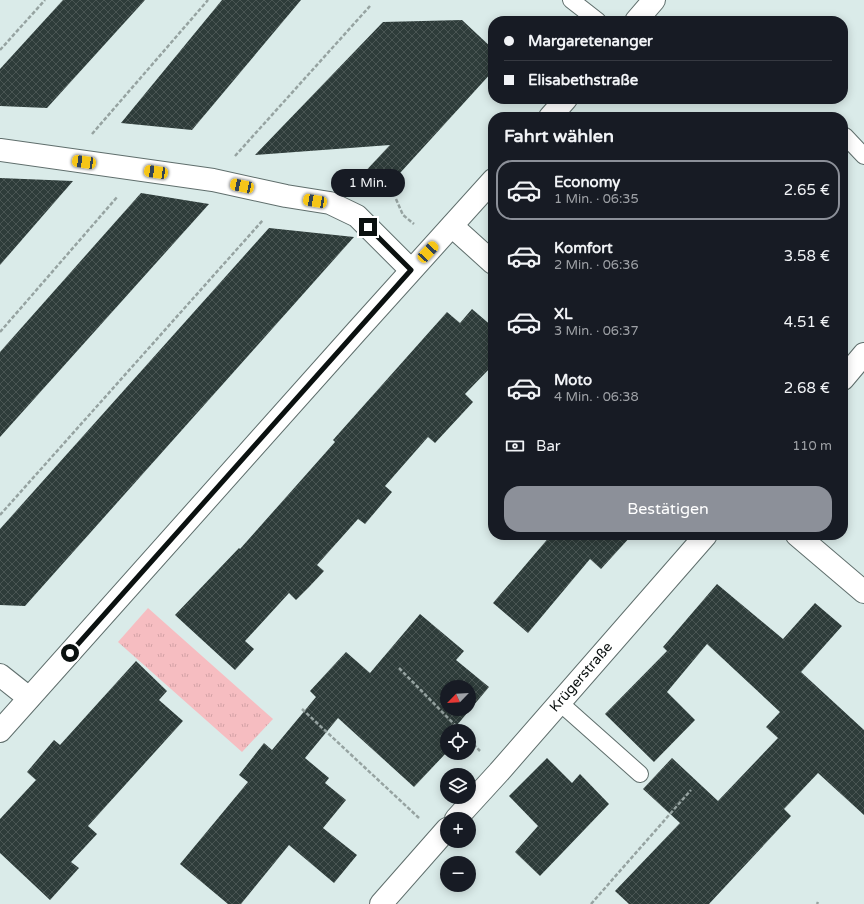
<!DOCTYPE html>
<html lang="de">
<meta charset="utf-8">
<style>
body{margin:0;font-family:"Varela Round",sans-serif;background:#20242c;color:#f1f3f6;height:100vh;display:flex;flex-direction:column;font-size:15px;white-space:nowrap}
*{box-sizing:border-box;margin:0}
p{font-size:13px;color:#9ea1a6}
.icon{flex:none;width:22px;height:22px;fill:none;stroke:currentColor;stroke-width:2;stroke-linecap:round;stroke-linejoin:round}
.map{position:relative;flex:1;overflow:hidden}
.panel{position:absolute;left:488px;top:112px;width:360px;height:428px;display:flex;flex-direction:column;background:#171b24;border-radius:16px;box-shadow:0 2px 10px #0003}
.panel>*{flex:none}
.top-card{position:absolute;left:488px;top:16px;width:360px;height:88px;border-radius:16px;box-shadow:0 2px 10px #0003;display:grid;align-content:center;height:88px;padding:0 16px;background:#171b24}
.needle{width:26px;rotate:245deg}
.controls{position:absolute;left:440px;top:680px;display:grid;gap:8px}
.controls a{display:grid;place-items:center;width:36px;height:36px;border-radius:50%;background:#171b24;box-shadow:0 2px 10px #0003;font-size:20px}
.end{position:absolute;width:18px;height:18px;margin:-9px;border:5px solid #0b1110;background:#fff;box-shadow:0 0 0 2px #fff}
.from{border-radius:50%}
.bubble{position:absolute;height:28px;border-radius:14px;background:#171b24;box-shadow:0 2px 10px #0003;font-size:13px;font-weight:600;line-height:28px;text-align:center}
.car{position:absolute;width:12px;height:24px;margin:-12px -6px;border-radius:5px;box-shadow:0 0 3px 1px #0007;background:linear-gradient(#f5c518 24%,#345 0 40%,#f5c518 0 76%,#345 0 86%,#f5c518 0)}
.top-card b{display:flex;align-items:center;gap:14px;height:38px;font-size:15px}
.top-card b+b{border-top:1px solid #363941}
.top-card i{width:10px;height:10px;background:#f1f3f6}
ul{padding:0;list-style:none}
li{display:flex;align-items:center;gap:12px;height:60px;margin:0 8px 6px;padding:0 8px;border:2px solid transparent;border-radius:16px}
li div{flex:1}
li b{display:block;font-size:15px}
li em{font-style:normal;font-weight:600}
li.on{border-color:#8c9099}
li>.icon{width:36px;height:36px;stroke-width:1.5}
h2{padding:0 16px;font-size:18px;line-height:48px}
.pay{display:flex;align-items:center;gap:10px;height:44px;padding:0 16px;font-size:15px}
.pay p{margin-inline-start:auto}
.primary-button{display:flex;gap:8px;margin-top:auto;padding:8px 16px}
.primary-button a{flex:1;height:46px;border-radius:16px;background:#8c9099;color:#fff;font-size:16px;font-weight:600;line-height:46px;text-align:center}
.map>svg:first-child{display:block}
</style>
<div class="map">
<svg width="864" height="904" viewBox="0 0 864 904">
<defs>
<pattern id="grass-tufts" width="24" height="20" patternUnits="userSpaceOnUse"><rect width="24" height="20" fill="#f6bdc1"/><path d="M3 7l-1-3M5 7V3M7 7l1-3M15 17l-1-3M17 17v-4M19 17l1-3" fill="none" stroke="#d2a1a5"/></pattern>
<pattern id="building-cross-hatch" width="8" height="8" patternUnits="userSpaceOnUse"><rect width="8" height="8" fill="#2e3c3a"/><path d="M0 0l8 8M0 8l8-8" fill="none" stroke="#495553"/></pattern>
</defs>
<rect width="100%" height="100%" fill="#daebe9"/>
<!-- grass -->
<polygon fill="url(#grass-tufts)" points="148,608 273,719 242,752 118,642"/>
<!-- building -->
<g fill="url(#building-cross-hatch)" fill-rule="evenodd">
<polygon points="63,0 145,0 47,108 0,106 0,69"/>
<polygon points="222,0 301,0 192,130 121,123"/>
<polygon points="462,20 493,49 493,71 380,195 360,177 390,145 255,155 383,22"/>
<polygon points="0,178 73,181 0,265"/>
<polygon points="141,193 209,204 0,437 0,352"/>
<polygon points="269,228 354,237 25,606 0,605 0,529"/>
<polygon points="472,309 493,327 493,365 465,394 473,402 435,443 428,437 385,486 392,492 365,524 358,519 317,565 324,571 310,586 296,600 289,593 245,641 254,649 235,670 175,615 239,548 240,549 335,442 333,440 447,312 460,323"/>
<polygon points="551,535 632,535 601,569 590,559 528,633 493,603"/>
<polygon points="717,584 783,639 815,603 842,626 801,672 864,730 864,815 818,773 784,809 791,816 709,904 629,904 615,891 680,823 643,789 672,758 718,801 778,738 766,727 780,712 707,644 667,692 695,720 654,762 605,714 667,651 663,647"/>
<path d="M420,614L464,651L456,660L489,687L452,731H447V752L414,787L338,718L305,758L329,778L325,783L346,800L323,828L357,855L334,883L289,845L241,904H228L180,864L248,782L239,775L264,743L272,750L316,697L310,691L346,652L370,673ZM447,687H469V709H447Z"/>
<polygon points="136,661 167,691 159,700 183,721 88,826 97,834 71,862 79,868 50,900 0,853 0,819 36,780 27,772 43,753 54,740 60,745"/>
<polygon points="547,758 572,783 580,774 609,804 540,876 515,852 538,826 509,796"/>
</g>
<g fill="none" stroke-linecap="round" stroke-linejoin="round">
<!-- lane casing -->
<g stroke="#5f6e6c" stroke-width="18">
<g id="lane">
<polyline points="571,0 598,21"/>
<polyline points="845,136 864,156"/>
<polyline points="559,702 640,774"/>
</g>
</g>
<!-- street casing -->
<g stroke="#5f6e6c" stroke-width="24">
<g id="street">
<polyline points="636,21 654,0"/>
<polyline points="550,117 566,99"/>
<polyline points="0,150 213,180 286,196 330,203 357,216 411,270"/>
<polyline points="452,226 493,263"/>
<polyline points="843,379 864,354"/>
<polyline points="797,535 864,592"/>
<polyline points="0,675 29,698"/>
<polyline points="0,731 356,332 493,180"/>
<polyline points="456,819 499,772 706,535"/>
<polyline points="381,904 447,829"/>
</g>
</g>
<!-- path -->
<g stroke="#96a3a1" stroke-width="2.5" stroke-dasharray="4 2" stroke-linecap="butt">
<polyline points="0,50 45,0"/>
<polyline points="92,134 208,0"/>
<polyline points="235,156 370,6"/>
<polyline points="396,199 403,215 414,224"/>
<polyline points="0,332 118,196"/>
<polyline points="0,515 263,220"/>
<polyline points="399,668 461,731"/>
<polyline points="302,709 419,818"/>
<polyline points="469,740 480,751"/>
<polyline points="591,904 691,790"/>
<polyline points="817,904 818,902"/>
</g>
<!-- lane -->
<use href="#lane" stroke="#fff" stroke-width="16"/>
<!-- street -->
<use href="#street" stroke="#fff" stroke-width="22"/>
</g>
<g fill="none" stroke-linecap="round" stroke-linejoin="round">
<!-- route -->
<polyline stroke="#0b1110" stroke-width="5" points="70,653 411,270 368,227"/>
</g>
<g text-anchor="middle" dominant-baseline="central" stroke-width="4" stroke-linejoin="round" paint-order="stroke">
<!-- street labels -->
<g font-size="14" fill="#0b1110" stroke="#fff">
<text transform="translate(581 677) rotate(-49)">Krügerstraße</text>
</g>
</g>
</svg>
<div class="controls">
<a><svg class="needle" viewBox="-14 -14 28 28"><path d="M0-13l5 13h-10z" fill="#e53935"/><path d="M0 13l5-13h-10z" fill="#9ea1a6"/></svg></a>
<a><svg class="icon" aria-label="locate" viewBox="0 0 24 24"><circle cx="12" cy="12" r="6"/><path d="M12 2v4M12 18v4M2 12h4M18 12h4"/></svg></a>
<a><svg class="icon" aria-label="layers" viewBox="0 0 24 24"><path d="M12 4l9 5-9 5-9-5zM3 14l9 5 9-5"/></svg></a>
<a>+</a>
<a>−</a>
</div>
<i class="end from" style="left:70px;top:653px"></i>
<i class="end" style="left:368px;top:227px"></i>
<div class="bubble" style="left:331px;top:169px;width:74px">1 Min.</div>
<i class="car" style="left:84px;top:162px;rotate:278deg"></i>
<i class="car" style="left:156px;top:172px;rotate:278deg"></i>
<i class="car" style="left:242px;top:186px;rotate:282deg"></i>
<i class="car" style="left:315px;top:201px;rotate:280deg"></i>
<i class="car" style="left:428px;top:252px;rotate:43deg"></i>
<div class="top-card">
<b><i class="from"></i>Margaretenanger</b>
<b><i></i>Elisabethstraße</b>
</div>
<section class="panel">
<h2>Fahrt wählen</h2>
<ul>
<li class="on"><svg class="icon" aria-label="car" viewBox="0 0 24 24"><path d="M5 17H2v-5l4-1 3-4h7l3 4 3 1v5h-3M9 17h6M6 11h13"/><circle cx="7" cy="17" r="2"/><circle cx="17" cy="17" r="2"/></svg><div><b>Economy</b><p>1 Min. · 06:35</p></div><em>2.65 €</em></li>
<li><svg class="icon" aria-label="car" viewBox="0 0 24 24"><path d="M5 17H2v-5l4-1 3-4h7l3 4 3 1v5h-3M9 17h6M6 11h13"/><circle cx="7" cy="17" r="2"/><circle cx="17" cy="17" r="2"/></svg><div><b>Komfort</b><p>2 Min. · 06:36</p></div><em>3.58 €</em></li>
<li><svg class="icon" aria-label="car" viewBox="0 0 24 24"><path d="M5 17H2v-5l4-1 3-4h7l3 4 3 1v5h-3M9 17h6M6 11h13"/><circle cx="7" cy="17" r="2"/><circle cx="17" cy="17" r="2"/></svg><div><b>XL</b><p>3 Min. · 06:37</p></div><em>4.51 €</em></li>
<li><svg class="icon" aria-label="car" viewBox="0 0 24 24"><path d="M5 17H2v-5l4-1 3-4h7l3 4 3 1v5h-3M9 17h6M6 11h13"/><circle cx="7" cy="17" r="2"/><circle cx="17" cy="17" r="2"/></svg><div><b>Moto</b><p>4 Min. · 06:38</p></div><em>2.68 €</em></li>
</ul>
<div class="pay"><svg class="icon" aria-label="cash" viewBox="0 0 24 24"><path d="M3 7h18v10H3z"/><circle cx="12" cy="12" r="2"/></svg>Bar<p>110 m</p></div>
<div class="primary-button"><a>Bestätigen</a></div>
</section>
</div>
